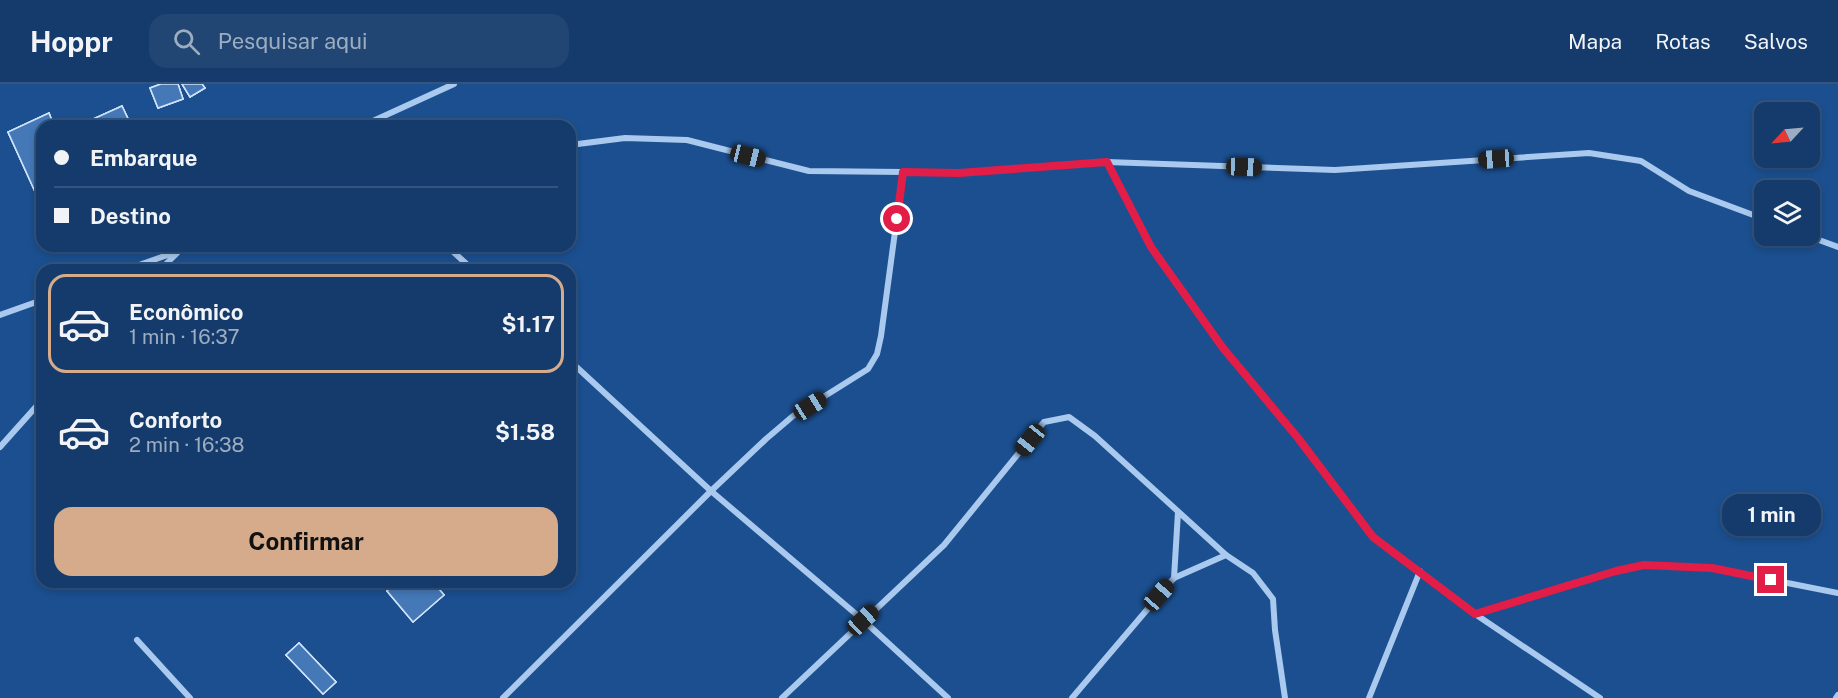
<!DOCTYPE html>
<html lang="pt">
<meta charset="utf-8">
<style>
body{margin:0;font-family:"Public Sans",sans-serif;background:#214673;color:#f1f3f6;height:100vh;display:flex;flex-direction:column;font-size:22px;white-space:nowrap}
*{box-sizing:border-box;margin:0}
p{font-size:20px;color:#9dadc1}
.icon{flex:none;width:33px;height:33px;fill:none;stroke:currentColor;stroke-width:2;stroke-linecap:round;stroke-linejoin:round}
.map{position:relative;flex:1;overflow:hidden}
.details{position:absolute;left:36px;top:180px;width:540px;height:324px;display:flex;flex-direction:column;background:#143b6b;border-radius:18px;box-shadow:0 3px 9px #0003,0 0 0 2px #33557e}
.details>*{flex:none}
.hud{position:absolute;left:36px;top:36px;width:540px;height:132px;border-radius:18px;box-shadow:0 3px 9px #0003,0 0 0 2px #33557e;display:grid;align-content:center;height:132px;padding:0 18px;background:#143b6b}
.needle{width:39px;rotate:244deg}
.tools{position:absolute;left:1754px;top:18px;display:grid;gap:12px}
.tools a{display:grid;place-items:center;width:66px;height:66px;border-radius:12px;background:#143b6b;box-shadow:0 3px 9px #0003,0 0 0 2px #33557e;font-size:30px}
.end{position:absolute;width:27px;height:27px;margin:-14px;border:8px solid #e11d48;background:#fff;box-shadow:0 0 0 3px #fff}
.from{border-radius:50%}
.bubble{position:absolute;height:42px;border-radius:18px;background:#143b6b;box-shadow:0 3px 9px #0003,0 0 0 2px #33557e;font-size:20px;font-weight:700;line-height:42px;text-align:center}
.car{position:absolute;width:18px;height:36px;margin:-18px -9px;border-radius:8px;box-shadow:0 0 4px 2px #0007;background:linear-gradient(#222 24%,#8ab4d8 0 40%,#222 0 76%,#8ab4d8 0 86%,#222 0)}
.hud b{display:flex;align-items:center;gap:21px;height:57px;font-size:22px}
.hud b+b{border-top:2px solid #33557e}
.hud i{width:15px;height:15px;background:#f1f3f6}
ul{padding:10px 0 0;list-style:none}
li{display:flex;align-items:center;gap:18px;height:99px;margin:0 12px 9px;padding:0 6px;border:3px solid transparent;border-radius:18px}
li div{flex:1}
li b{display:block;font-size:22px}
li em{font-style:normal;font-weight:700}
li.active{border-color:#d6ab8b}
li>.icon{width:54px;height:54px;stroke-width:1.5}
.action{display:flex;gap:12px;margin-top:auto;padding:12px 18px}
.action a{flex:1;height:69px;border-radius:18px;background:#d6ab8b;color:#111;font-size:24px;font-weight:700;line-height:69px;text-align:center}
header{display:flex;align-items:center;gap:36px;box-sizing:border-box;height:84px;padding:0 30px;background:#143b6b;border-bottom:2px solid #33557e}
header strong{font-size:28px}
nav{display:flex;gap:33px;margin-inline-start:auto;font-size:21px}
.search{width:420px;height:54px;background:#214673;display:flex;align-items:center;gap:15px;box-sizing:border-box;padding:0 21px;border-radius:18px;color:#9dadc1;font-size:22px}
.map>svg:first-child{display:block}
</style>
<header>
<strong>Hoppr</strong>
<div class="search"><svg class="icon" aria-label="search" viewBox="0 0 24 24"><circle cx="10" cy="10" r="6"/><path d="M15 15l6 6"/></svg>Pesquisar aqui</div>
<nav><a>Mapa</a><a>Rotas</a><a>Salvos</a></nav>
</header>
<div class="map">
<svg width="1838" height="614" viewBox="0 0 1838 614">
<rect width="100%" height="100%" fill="#1b4f8f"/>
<!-- building -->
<g fill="#4478b7" stroke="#cfe3fa" stroke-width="1.5">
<polygon points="161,0 178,0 183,15 158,24 150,4"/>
<polygon points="161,0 178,0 183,15 158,24 150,4"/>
<polygon points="161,0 178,0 183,15 158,24 150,4"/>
<polygon points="182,0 202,0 205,4 190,13"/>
<polygon points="182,0 202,0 205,4 190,13"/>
<polygon points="182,0 202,0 205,4 190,13"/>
<polygon points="122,22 130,39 124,42 83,42 82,40"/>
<polygon points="122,22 130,39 124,42 83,42 82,40"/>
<polygon points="122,22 130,39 124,42 83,42 82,40"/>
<polygon points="49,29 54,42 42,42 42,123 8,48"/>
<polygon points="49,29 54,42 42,42 42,123 8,48"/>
<polygon points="49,29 54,42 42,42 42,123 8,48"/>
<polygon points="398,498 433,498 444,511 413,538 387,507"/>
<polygon points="398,498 433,498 444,511 413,538 387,507"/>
<polygon points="398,498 433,498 444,511 413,538 387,507"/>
<polygon points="299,559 336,598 323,610 286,571"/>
<polygon points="299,559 336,598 323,610 286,571"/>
<polygon points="299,559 336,598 323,610 286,571"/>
</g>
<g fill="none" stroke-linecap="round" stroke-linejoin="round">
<!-- minor -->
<g stroke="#a9c9ee" stroke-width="6">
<polyline points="362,42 454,0"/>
<polyline points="570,61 625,54 687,56 809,87 903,88 959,89 1107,78 1335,86 1589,69 1641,77 1689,107 1764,135"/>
<polyline points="1107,78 1151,163 1223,264 1298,354 1373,453 1475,530 1600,614"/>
<polyline points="1808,152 1838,163"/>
<polyline points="447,162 473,186"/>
<polyline points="125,186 176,168"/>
<polyline points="160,186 184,162"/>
<polyline points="0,231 42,216"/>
<polyline points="570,277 711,407 863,536 948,614"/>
<polyline points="0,363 42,316"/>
<polyline points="1174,494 1178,428"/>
<polyline points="1475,530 1616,487 1644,481 1712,484 1838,509"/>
<polyline points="137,556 190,614"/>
<polyline points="503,614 711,407 766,355 793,332 868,285 877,270 881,252 903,88"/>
<polyline points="782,614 944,461 1044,338 1069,333 1095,352 1226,471 1253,489 1273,515 1275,546 1285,614"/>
<polyline points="1072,614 1174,494 1226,471"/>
<polyline points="1369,614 1420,487"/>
<polyline points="1836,614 1838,611"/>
</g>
</g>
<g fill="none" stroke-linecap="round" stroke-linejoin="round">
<!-- route -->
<polyline stroke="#e11d48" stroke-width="8" points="897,135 903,88 959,89 1107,78 1151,163 1163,180 1223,264 1298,354 1373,453 1475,530 1616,487 1644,481 1712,484 1771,496"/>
</g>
</svg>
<div class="tools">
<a><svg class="needle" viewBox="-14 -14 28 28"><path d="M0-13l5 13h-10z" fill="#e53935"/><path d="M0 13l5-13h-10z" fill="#9dadc1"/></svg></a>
<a><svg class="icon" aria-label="layers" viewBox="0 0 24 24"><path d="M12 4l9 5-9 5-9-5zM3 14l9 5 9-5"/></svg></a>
</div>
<i class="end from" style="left:897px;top:135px"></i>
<i class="end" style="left:1771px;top:496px"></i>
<div class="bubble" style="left:1722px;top:410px;width:99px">1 min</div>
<i class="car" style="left:748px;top:72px;rotate:104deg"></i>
<i class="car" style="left:1496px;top:75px;rotate:266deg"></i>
<i class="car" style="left:1244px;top:83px;rotate:92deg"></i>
<i class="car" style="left:810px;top:322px;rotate:58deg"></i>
<i class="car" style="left:1030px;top:356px;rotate:219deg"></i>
<i class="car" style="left:1159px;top:511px;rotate:41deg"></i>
<i class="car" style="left:863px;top:536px;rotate:47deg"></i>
<div class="hud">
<b><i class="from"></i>Embarque</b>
<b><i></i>Destino</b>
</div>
<section class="details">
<ul>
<li class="active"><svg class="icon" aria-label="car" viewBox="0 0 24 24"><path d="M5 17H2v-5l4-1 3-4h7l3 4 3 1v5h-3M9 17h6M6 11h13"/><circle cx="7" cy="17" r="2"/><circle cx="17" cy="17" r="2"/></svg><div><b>Econômico</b><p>1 min · 16:37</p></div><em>$1.17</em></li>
<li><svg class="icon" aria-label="car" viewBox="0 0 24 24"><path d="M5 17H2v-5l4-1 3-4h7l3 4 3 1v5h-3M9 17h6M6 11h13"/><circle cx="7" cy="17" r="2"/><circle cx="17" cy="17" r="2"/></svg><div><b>Conforto</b><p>2 min · 16:38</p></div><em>$1.58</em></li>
</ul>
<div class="action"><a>Confirmar</a></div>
</section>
</div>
